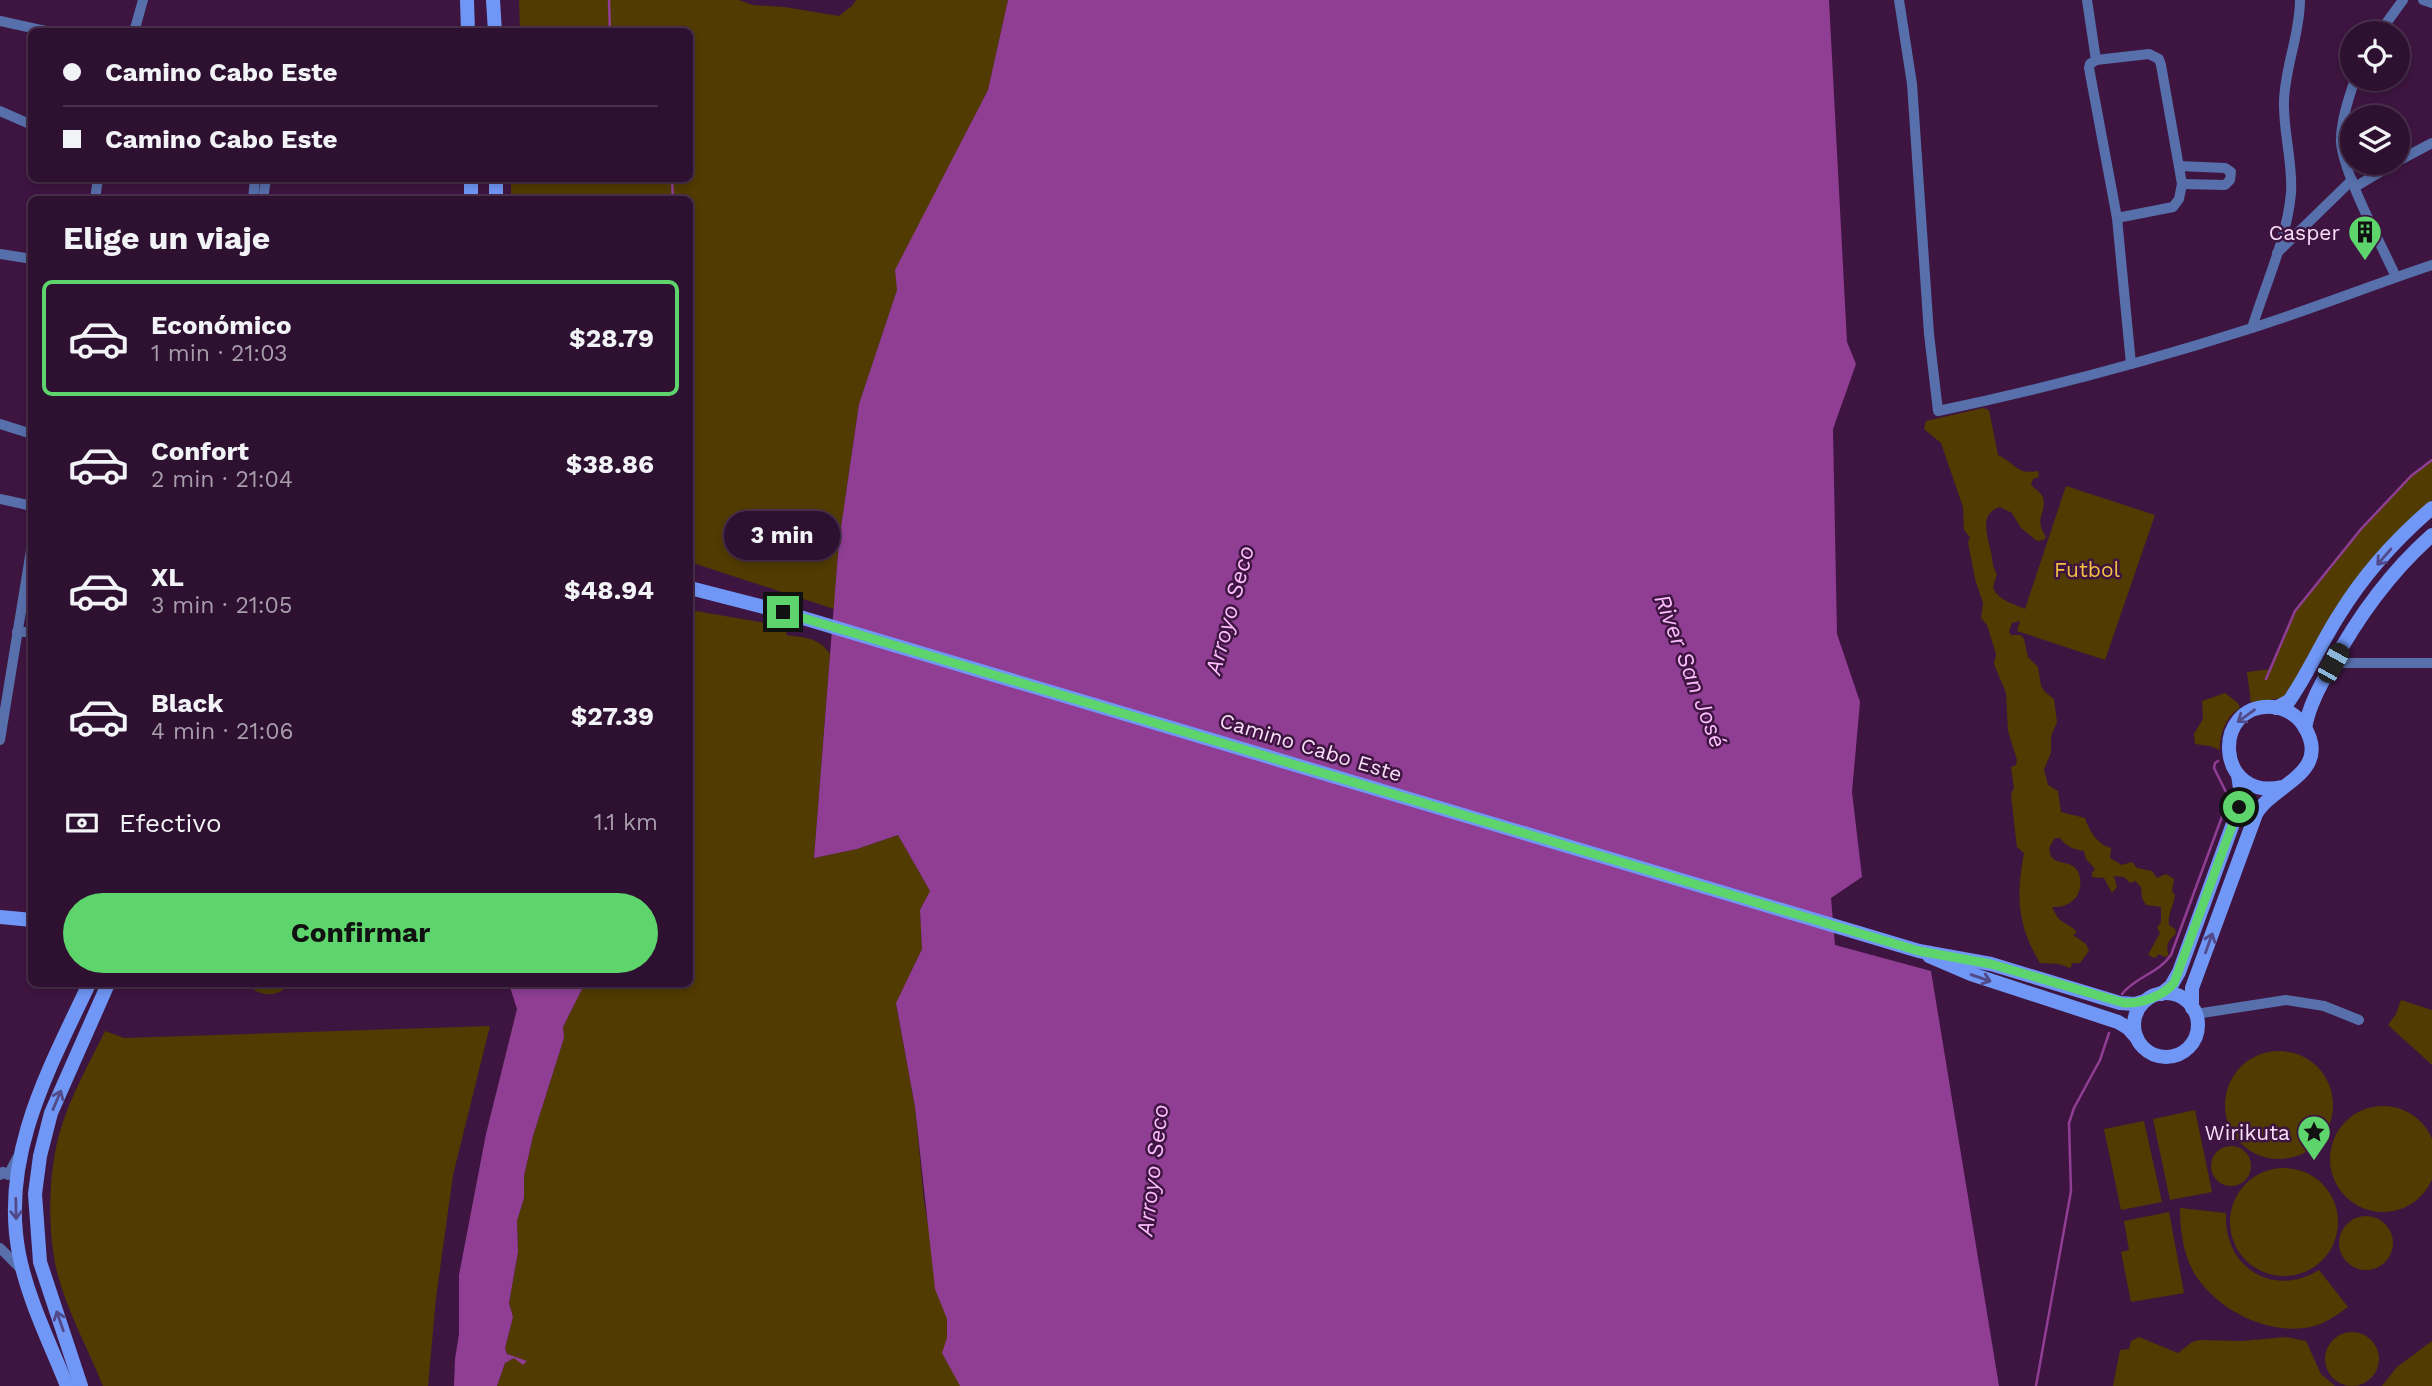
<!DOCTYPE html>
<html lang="es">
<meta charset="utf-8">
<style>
body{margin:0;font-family:"Work Sans",sans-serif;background:#3a1e3c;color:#f1f3f6;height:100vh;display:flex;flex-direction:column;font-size:26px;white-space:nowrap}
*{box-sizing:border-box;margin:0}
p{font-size:23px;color:#a79dab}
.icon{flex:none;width:38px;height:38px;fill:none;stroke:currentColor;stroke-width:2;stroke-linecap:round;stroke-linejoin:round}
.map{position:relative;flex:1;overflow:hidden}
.sheet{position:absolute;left:28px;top:196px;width:665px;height:791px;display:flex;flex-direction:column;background:#2e1030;border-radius:10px;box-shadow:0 4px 10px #0003,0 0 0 2px #49304c}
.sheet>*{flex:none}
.top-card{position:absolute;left:28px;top:28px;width:665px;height:154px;border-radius:10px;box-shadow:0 4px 10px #0003,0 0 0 2px #49304c;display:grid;align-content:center;height:154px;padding:0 35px;background:#2e1030}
.tools{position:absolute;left:2340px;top:21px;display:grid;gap:14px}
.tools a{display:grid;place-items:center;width:70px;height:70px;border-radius:50%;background:#2e1030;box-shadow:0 4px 10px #0003,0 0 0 2px #49304c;font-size:35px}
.end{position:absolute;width:32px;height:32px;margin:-16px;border:9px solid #5dd56c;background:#111;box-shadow:0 0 0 4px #111}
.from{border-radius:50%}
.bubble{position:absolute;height:49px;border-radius:24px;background:#2e1030;box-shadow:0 4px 10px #0003,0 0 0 2px #49304c;font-size:23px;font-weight:700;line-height:49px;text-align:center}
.car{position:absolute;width:21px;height:42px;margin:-21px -10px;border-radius:9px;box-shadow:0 0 5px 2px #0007;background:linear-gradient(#222 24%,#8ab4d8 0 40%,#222 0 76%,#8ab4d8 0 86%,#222 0)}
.top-card b{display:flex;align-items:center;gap:24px;height:66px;font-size:26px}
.top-card b+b{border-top:2px solid #49304c}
.top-card i{width:18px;height:18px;background:#f1f3f6}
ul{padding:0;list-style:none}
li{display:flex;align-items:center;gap:21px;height:116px;margin:0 14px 10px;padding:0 21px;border:4px solid transparent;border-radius:10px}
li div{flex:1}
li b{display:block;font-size:26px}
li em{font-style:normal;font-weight:700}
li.current{border-color:#5dd56c}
li>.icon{width:63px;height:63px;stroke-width:1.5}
h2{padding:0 35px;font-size:32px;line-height:84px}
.pay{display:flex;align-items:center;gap:18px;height:77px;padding:0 35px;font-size:26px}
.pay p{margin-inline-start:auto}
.action{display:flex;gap:14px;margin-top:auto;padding:14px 35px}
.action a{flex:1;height:80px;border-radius:42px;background:#5dd56c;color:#111;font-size:28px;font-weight:700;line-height:80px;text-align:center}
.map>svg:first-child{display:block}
</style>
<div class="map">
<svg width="2432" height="1386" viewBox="0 0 2432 1386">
<rect width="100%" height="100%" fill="#3e1540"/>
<!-- green -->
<g fill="#513b00">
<polygon points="519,0 739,0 753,5 784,7 839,16 852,6 856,0 1008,0 988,90 896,270 897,290 859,404 839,541 834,609 690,562 690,200 511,200 511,179 690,178 690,32 520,31"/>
<path d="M1983,408L1989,410L1998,455C2017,464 2016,475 2038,471L2039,477L2033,479L2031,485C2035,489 2041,492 2043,498C2047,514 2033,517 2046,537L2044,540L2037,541L2021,528L2012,513L2000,507C1976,514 1990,541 1992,558C1993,565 1993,568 1997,574L1993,587C1997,600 2014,604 2025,609L2066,486L2155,515L2105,660L2017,631L2020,621L2012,623L2009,632L2011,635H2021L2024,639L2028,657L2038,667L2041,686L2045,692L2054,699L2057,722L2051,736V753L2044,769L2048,785L2058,791L2061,812L2085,818C2089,831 2098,845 2111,848L2110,858L2122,865L2132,862L2137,868L2152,871L2157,878L2166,874L2174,879L2172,891L2175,895C2174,905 2167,915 2169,925L2175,929L2176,934C2168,940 2165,946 2169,955L2165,957L2159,954L2155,958L2148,955L2160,933L2157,928L2161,922V907L2146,905L2142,898L2141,887L2135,881L2130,883L2124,877L2114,876L2117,887L2112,893L2104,878L2092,877V873L2095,869L2086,859L2084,851C2074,849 2066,847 2060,838H2055C2052,843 2048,847 2050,853C2053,864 2065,861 2073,866C2084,874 2082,894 2072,901C2065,907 2059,907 2052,907C2061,927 2066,920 2077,932L2073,935L2086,944L2089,951L2080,963H2073L2070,968L2059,964L2040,963C2017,925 2016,895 2024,853L2017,847L2016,840L2011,794L2014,788L2011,767L2016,765L2017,760L2008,731L2006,693L1994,664L1996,654L1987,625L1981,618L1983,603L1975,579L1968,542L1970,537L1964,530L1963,507L1941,443L1924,429L1926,421Z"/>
<path d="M2432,460V500L2400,530L2337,608L2287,696C2275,701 2263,699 2251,703L2247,672L2271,669L2295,611L2361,529L2411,476Z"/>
<path d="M690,610L788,627L786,635C805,638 819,637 830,654L814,858L857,849L898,835L930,891L920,910L922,949L896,1004L915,1107L924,1201L931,1242L1168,1386H497L505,1363L514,1358L526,1362L507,1354L505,1348L513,1317L509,1303L518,1252L517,1221L524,1198V1176L533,1136L564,1038L563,1027L582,989L581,984H690Z"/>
<path d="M2225,693L2238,703L2240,708C2226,716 2219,735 2220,750L2210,746L2195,744L2194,734L2203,719L2202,701Z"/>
<path d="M247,984H246H291C278,997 260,998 247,984Z"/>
<polygon points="2401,1000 2432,1010 2432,1065 2388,1025 2396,1014"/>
<path d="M490,1026L453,1175L436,1298L428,1386H103C88,1349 67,1311 57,1272C47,1230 48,1169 61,1128C71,1095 90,1062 105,1031L124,1038Z"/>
<circle cx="2279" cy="1105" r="54"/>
<circle cx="2383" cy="1159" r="53"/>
<polygon points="2195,1110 2212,1192 2170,1200 2153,1119"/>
<polygon points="2144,1121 2162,1202 2121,1210 2104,1129"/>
<circle cx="2231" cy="1166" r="20"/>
<circle cx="2284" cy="1222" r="54"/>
<path d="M2180,1208L2226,1213C2223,1266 2272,1299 2319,1270L2348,1307C2336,1316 2324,1324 2310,1327C2266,1336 2214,1308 2193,1271C2183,1252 2180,1229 2180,1208Z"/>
<polygon points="2169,1212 2184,1293 2131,1302 2121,1252 2129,1250 2124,1221"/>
<circle cx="2366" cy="1243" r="27"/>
<circle cx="2352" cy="1359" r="27"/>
<polygon points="2139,1337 2178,1353 2192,1342 2199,1340 2242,1341 2286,1337 2306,1341 2321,1374 2335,1386 2113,1386 2120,1350 2129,1349 2131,1341"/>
<polygon points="2432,1341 2432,1386 2382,1386 2397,1367"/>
</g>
<!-- water -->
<g fill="#903e94">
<polygon points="1008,0 1829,0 1847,342 1856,364 1833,429 1837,634 1860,702 1852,792 1862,877 1831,898 1835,945 1931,971 1999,1386 960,1386 942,1353 947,1338 947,1319 935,1289 915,1107 896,1003 922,949 920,910 930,891 898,835 857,849 814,858 839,541 859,404 897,290 895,270 988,90"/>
<polygon points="509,984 581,984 582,989 563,1027 564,1038 533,1136 524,1176 524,1198 517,1221 518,1252 509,1303 513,1317 505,1348 507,1354 527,1361 523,1365 514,1358 505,1363 497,1386 454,1386 455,1359 459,1334 459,1275 486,1134 517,1009"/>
</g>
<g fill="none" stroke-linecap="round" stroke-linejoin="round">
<!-- stream -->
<g stroke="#903e94" stroke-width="2.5">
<polyline points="609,0 610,32"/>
<polyline points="672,178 673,200"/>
<polyline points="2266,679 2295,611 2361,529 2411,476 2432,460"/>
<path d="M2122,994C2135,977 2159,973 2171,955L2227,803V794L2214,768L2215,763L2218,761"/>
<polyline points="2036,1386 2071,1191 2069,1123 2074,1108 2100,1060 2109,1033"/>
</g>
<!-- street -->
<g stroke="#5770ab" stroke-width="10">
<path d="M1899,0L1912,84L1929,334L1938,411C2044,389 2149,361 2252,328C2312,309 2372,285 2432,265"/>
<polyline points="2087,0 2096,60"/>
<polyline points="2423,0 2432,3"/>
<polyline points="0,21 50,32"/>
<polyline points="134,32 143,0"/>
<polyline points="2379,33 2403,0"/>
<path d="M2355,79C2349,97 2342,118 2341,137C2338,164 2383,248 2396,277"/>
<polyline points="0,111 32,125"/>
<polyline points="2398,161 2432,143"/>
<polyline points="2179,166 2225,168 2231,172 2230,180 2225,185 2182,184"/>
<polyline points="2355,187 2395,163"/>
<polyline points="95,200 98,178"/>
<polyline points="253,200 255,178"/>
<polyline points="263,200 266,178"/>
<polyline points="2117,218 2089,68 2090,64 2096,60 2149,54 2159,59 2161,65 2182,184 2179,199 2173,207 2117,218 2131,364"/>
<polyline points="2277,253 2352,180"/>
<polyline points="0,254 32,259"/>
<path d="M2252,328C2265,285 2287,239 2291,193C2293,162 2283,132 2284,101C2285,67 2300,34 2300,0"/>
<polyline points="0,424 32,434"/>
<polyline points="0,499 32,506"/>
<polyline points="17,632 32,632"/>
<polyline points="2333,663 2432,663"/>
<polyline points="0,740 32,544"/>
<polyline points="2196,1014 2286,1000 2324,1006 2359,1020"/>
<polyline points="0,1175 3,1172 8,1175 17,1158"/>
<polyline points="0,1248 23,1271"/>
</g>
<!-- secondary -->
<g stroke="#7097f6" stroke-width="14">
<polyline points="467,0 468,32"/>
<polyline points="493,0 495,32"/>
<polyline points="471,178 471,200"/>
<polyline points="496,200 496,178"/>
<polyline points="690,588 783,612 1919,951 1991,964 2120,1003 2135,1004 2145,1001"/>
<path d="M2276,708L2289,701C2308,674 2321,643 2339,615C2363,576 2397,538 2432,508"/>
<path d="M2305,728C2309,706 2319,688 2330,668C2357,618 2389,573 2432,535"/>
<polyline points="0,917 32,920"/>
<polyline points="1929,956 1971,974 2118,1022 2128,1028 2137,1038"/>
<circle cx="2166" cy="1025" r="32"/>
<polyline points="2161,994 2171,986 2179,972 2239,807 2240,788 2238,775"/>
<path d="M2192,1008V988L2256,814C2273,784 2333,773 2304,726C2297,715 2285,708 2273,707C2211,702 2215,802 2282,787"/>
<path d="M67,1386C50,1343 28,1300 19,1254C0,1156 49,1069 89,984"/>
<polyline points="81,1386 40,1262 35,1194 40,1156 51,1113 108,984"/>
</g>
</g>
<!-- one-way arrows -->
<defs><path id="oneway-shaft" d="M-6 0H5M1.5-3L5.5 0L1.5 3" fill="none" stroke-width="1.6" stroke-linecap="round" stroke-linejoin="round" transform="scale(1.75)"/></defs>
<g stroke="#524989">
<use href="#oneway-shaft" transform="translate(2384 557) rotate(131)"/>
<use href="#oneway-shaft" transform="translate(2246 716) rotate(144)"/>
<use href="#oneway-shaft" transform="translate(2209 943) rotate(-70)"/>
<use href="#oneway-shaft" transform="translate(1981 978) rotate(19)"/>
<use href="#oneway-shaft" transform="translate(57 1100) rotate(-67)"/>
<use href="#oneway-shaft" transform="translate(16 1209) rotate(89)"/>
<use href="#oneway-shaft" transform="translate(60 1321) rotate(-109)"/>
</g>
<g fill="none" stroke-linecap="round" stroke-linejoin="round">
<!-- route -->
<path stroke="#5dd56c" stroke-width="9" d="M783,612L1919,951L1991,964L2124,1003C2141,1004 2163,996 2174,983L2239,807"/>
</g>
<!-- icons -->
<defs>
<g id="building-pin" transform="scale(1.75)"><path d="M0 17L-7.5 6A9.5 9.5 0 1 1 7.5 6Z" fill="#5dd56c" stroke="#3e1540"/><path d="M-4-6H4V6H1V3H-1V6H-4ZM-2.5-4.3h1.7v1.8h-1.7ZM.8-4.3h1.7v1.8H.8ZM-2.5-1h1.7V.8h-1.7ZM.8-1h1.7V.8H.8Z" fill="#111"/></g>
<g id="sight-pin" transform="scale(1.75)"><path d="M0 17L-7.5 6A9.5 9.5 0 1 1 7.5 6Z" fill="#5dd56c" stroke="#3e1540"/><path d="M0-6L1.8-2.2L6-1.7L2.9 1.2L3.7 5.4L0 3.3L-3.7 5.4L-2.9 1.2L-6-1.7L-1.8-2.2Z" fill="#111"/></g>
</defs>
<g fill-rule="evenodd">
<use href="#building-pin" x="2365" y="232"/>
<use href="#sight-pin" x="2314" y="1132"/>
</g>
<g text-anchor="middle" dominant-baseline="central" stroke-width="5" stroke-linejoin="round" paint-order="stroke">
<!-- poi labels -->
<g font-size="21" fill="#f9dff9" stroke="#3e1540" text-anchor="end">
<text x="2340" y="232">Casper</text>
<text x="2290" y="1132">Wirikuta</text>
</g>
<!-- park labels -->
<g font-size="21" fill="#f4c143" stroke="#3e1540">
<text x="2087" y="569">Futbol</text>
</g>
<!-- street labels -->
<g font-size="21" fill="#f9dff9" stroke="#3e1540">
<text transform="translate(1311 747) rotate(17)">Camino Cabo Este</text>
</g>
<!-- water labels -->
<g font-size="23" font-style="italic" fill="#fbbbfc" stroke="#3e1540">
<text transform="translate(1230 610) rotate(-75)">Arroyo Seco</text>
<text transform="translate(1690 671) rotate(69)">River San José</text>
<text transform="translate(1153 1170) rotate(-83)">Arroyo Seco</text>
</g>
</g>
</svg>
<div class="tools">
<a><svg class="icon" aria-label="locate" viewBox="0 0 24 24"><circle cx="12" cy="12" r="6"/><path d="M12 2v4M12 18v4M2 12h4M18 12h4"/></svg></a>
<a><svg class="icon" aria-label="layers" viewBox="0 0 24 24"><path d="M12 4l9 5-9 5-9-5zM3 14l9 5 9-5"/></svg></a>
</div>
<i class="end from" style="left:2239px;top:807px"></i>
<i class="end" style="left:783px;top:612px"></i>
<div class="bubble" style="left:724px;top:511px;width:116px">3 min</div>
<i class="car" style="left:2333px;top:663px;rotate:29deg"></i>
<div class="top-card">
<b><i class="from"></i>Camino Cabo Este</b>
<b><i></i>Camino Cabo Este</b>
</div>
<section class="sheet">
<h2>Elige un viaje</h2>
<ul>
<li class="current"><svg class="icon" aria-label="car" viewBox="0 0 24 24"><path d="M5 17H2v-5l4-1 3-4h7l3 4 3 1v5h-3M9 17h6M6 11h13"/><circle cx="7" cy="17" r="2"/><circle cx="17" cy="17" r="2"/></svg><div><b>Económico</b><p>1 min · 21:03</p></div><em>$28.79</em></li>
<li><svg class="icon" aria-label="car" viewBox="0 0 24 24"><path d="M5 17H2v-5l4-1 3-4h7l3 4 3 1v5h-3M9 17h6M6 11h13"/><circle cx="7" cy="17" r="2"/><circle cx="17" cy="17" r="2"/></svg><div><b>Confort</b><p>2 min · 21:04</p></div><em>$38.86</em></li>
<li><svg class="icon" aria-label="car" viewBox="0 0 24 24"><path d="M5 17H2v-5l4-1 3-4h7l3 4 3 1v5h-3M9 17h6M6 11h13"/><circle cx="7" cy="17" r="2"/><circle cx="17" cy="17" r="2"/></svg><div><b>XL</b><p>3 min · 21:05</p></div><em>$48.94</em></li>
<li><svg class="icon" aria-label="car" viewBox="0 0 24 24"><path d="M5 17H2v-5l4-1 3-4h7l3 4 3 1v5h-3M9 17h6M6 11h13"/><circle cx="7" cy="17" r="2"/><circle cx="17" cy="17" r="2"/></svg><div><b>Black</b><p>4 min · 21:06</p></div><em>$27.39</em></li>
</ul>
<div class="pay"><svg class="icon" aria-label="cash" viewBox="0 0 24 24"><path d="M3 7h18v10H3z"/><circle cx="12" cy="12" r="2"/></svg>Efectivo<p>1.1 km</p></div>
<div class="action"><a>Confirmar</a></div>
</section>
</div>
